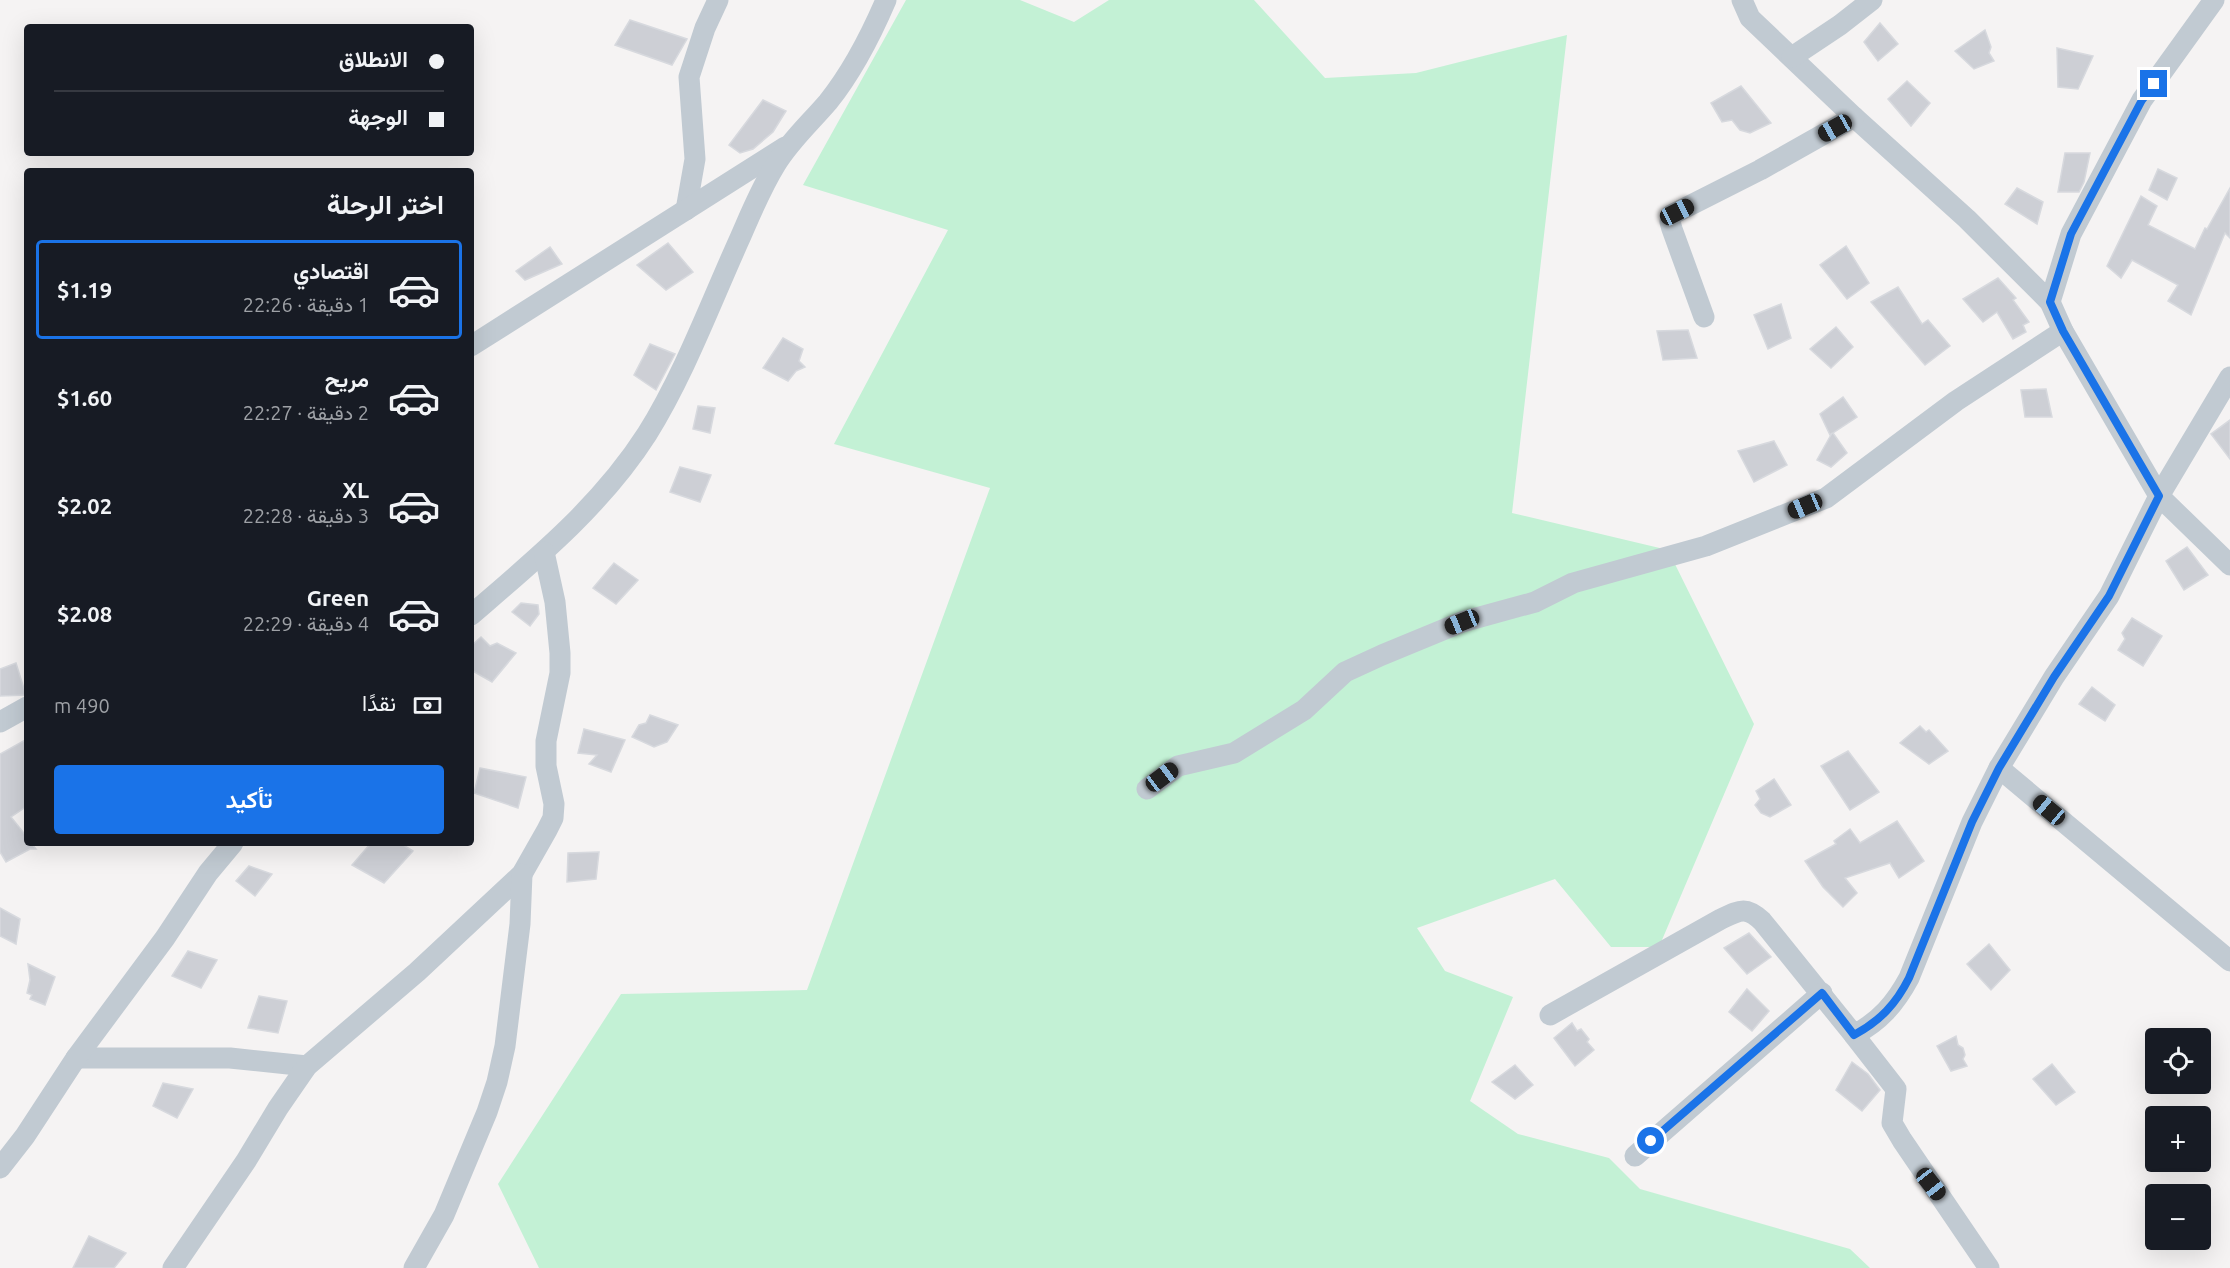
<!DOCTYPE html>
<html lang="ar">
<meta charset="utf-8">
<style>
body{margin:0;font-family:Ubuntu,Vazirmatn,sans-serif;background:#242831;color:#f1f3f6;direction:rtl;height:100vh;display:flex;flex-direction:column;font-size:22px;white-space:nowrap}
*{box-sizing:border-box;margin:0}
p{font-size:20px;color:#9ea1a6}
.icon{flex:none;width:33px;height:33px;fill:none;stroke:currentColor;stroke-width:2;stroke-linecap:round;stroke-linejoin:round}
.map{position:relative;flex:1;overflow:hidden;direction:ltr}
.panel{position:absolute;left:24px;top:168px;width:450px;height:678px;display:flex;flex-direction:column;background:#171b24;border-radius:6px;box-shadow:0 6px 24px #0002;direction:rtl}
.panel>*{flex:none}
.top-card{position:absolute;left:24px;top:24px;width:450px;height:132px;border-radius:6px;box-shadow:0 6px 24px #0002;direction:rtl;display:grid;align-content:center;height:132px;padding:0 30px;background:#171b24}
.tools{position:absolute;left:2145px;top:1028px;display:grid;gap:12px}
.tools a{display:grid;place-items:center;width:66px;height:66px;border-radius:6px;background:#171b24;box-shadow:0 6px 24px #0002;font-size:30px}
.end{position:absolute;width:27px;height:27px;margin:-14px;border:8px solid #1a73e8;background:#fff;box-shadow:0 0 0 3px #fff}
.from{border-radius:50%}
.car{position:absolute;width:18px;height:36px;margin:-18px -9px;border-radius:8px;box-shadow:0 0 4px 2px #0007;background:linear-gradient(#222 24%,#8ab4d8 0 40%,#222 0 76%,#8ab4d8 0 86%,#222 0)}
.top-card b{display:flex;align-items:center;gap:21px;height:57px;font-size:22px}
.top-card b+b{border-top:2px solid #363941}
.top-card i{width:15px;height:15px;background:#f1f3f6}
ul{padding:0;list-style:none}
li{display:flex;align-items:center;gap:18px;height:99px;margin:0 12px 9px;padding:0 18px;border:3px solid transparent;border-radius:6px}
li div{flex:1}
li b{display:block;font-size:22px}
li em{font-style:normal;font-weight:600}
li.on{border-color:#1a73e8}
li>.icon{width:54px;height:54px;stroke-width:1.5}
h2{padding:0 30px;font-size:27px;line-height:72px}
.pay{display:flex;align-items:center;gap:15px;height:66px;padding:0 30px;font-size:22px}
.pay p{margin-inline-start:auto}
.primary-button{display:flex;gap:12px;margin-top:auto;padding:12px 30px}
.primary-button a{flex:1;height:69px;border-radius:6px;background:#1a73e8;color:#fff;font-size:24px;font-weight:600;line-height:69px;text-align:center}
.map>svg:first-child{display:block}
</style>
<div class="map">
<svg width="2230" height="1268" viewBox="0 0 2230 1268">
<rect width="100%" height="100%" fill="#f5f3f3"/>
<!-- green -->
<polygon fill="#c3f1d5" points="906,0 1020,0 1074,22 1109,0 1254,0 1325,78 1416,73 1567,35 1512,513 1668,550 1754,724 1659,947 1611,947 1555,879 1417,928 1445,971 1513,997 1470,1101 1518,1134 1609,1158 1640,1189 1850,1249 1870,1268 539,1268 498,1184 621,994 807,990 990,488 834,444 948,230 803,185"/>
<!-- building -->
<g fill="#cdcfd5" stroke="#d7d9de" stroke-width="1.5">
<polygon points="630,20 687,39 672,65 615,45"/>
<polygon points="1880,23 1898,44 1878,61 1864,42"/>
<polygon points="1985,30 1991,47 1989,53 1994,61 1974,69 1955,51"/>
<polygon points="2057,48 2093,56 2078,89 2058,87"/>
<polygon points="1907,81 1930,103 1911,126 1888,99"/>
<polygon points="1741,86 1771,123 1750,133 1740,130 1732,120 1722,122 1711,103"/>
<polygon points="763,100 786,111 773,132 753,149 740,153 729,145"/>
<polygon points="2065,153 2090,153 2084,182 2079,192 2058,192"/>
<polygon points="2158,169 2177,178 2167,200 2149,190"/>
<polygon points="2017,188 2043,202 2037,224 2005,204"/>
<polygon points="2230,188 2230,238 2225,233 2191,315 2168,301 2178,285 2132,260 2121,278 2107,266 2141,196 2157,206 2148,225 2195,249 2205,228 2207,229"/>
<polygon points="668,243 693,272 666,290 637,265"/>
<polygon points="1846,246 1869,283 1847,299 1820,265"/>
<polygon points="550,247 562,264 525,280 516,271"/>
<polygon points="1998,278 2016,298 2013,300 2029,322 2023,325 2026,332 2013,339 1997,312 1983,322 1963,299"/>
<polygon points="1898,287 1922,324 1928,320 1950,346 1925,365 1871,302"/>
<polygon points="1781,304 1791,338 1768,349 1754,315"/>
<polygon points="1836,327 1853,347 1831,368 1810,349"/>
<polygon points="1688,330 1697,358 1663,360 1657,331"/>
<polygon points="783,338 803,349 799,361 805,367 796,371 788,381 763,368"/>
<polygon points="650,344 675,354 656,390 634,375"/>
<polygon points="2046,389 2052,417 2025,417 2021,390"/>
<polygon points="1843,397 1857,417 1833,433 1847,453 1831,467 1817,460 1832,433 1830,435 1820,414"/>
<polygon points="698,406 715,408 710,433 693,429"/>
<polygon points="2230,420 2230,459 2211,434"/>
<polygon points="1774,441 1787,465 1754,482 1738,451"/>
<polygon points="680,467 711,475 700,502 670,492"/>
<polygon points="2187,547 2208,575 2184,590 2166,561"/>
<polygon points="614,563 638,580 616,604 593,588"/>
<polygon points="521,603 538,605 539,614 530,626 512,612"/>
<polygon points="2132,618 2162,636 2143,666 2118,650 2125,639 2122,633"/>
<polygon points="481,637 490,646 497,643 516,653 492,682 471,670 471,646"/>
<polygon points="16,663 26,695 0,696 0,669"/>
<polygon points="2092,687 2115,705 2105,721 2079,704"/>
<polygon points="650,715 678,725 667,742 654,747 632,737 639,725 646,723"/>
<polygon points="1920,726 1926,732 1929,730 1948,751 1929,764 1900,743"/>
<polygon points="584,729 625,740 611,772 589,764 597,755 578,753"/>
<polygon points="27,739 27,806 11,817 27,837 27,843 31,843 36,849 30,849 6,862 0,852 0,754"/>
<polygon points="1848,751 1879,792 1850,810 1821,766"/>
<polygon points="480,768 526,777 518,808 474,793"/>
<polygon points="1774,779 1791,805 1770,817 1761,813 1755,805 1760,799 1756,791"/>
<polygon points="1897,821 1924,861 1899,878 1890,863 1845,878 1857,893 1843,907 1823,887 1805,861 1836,844 1834,841 1850,829 1860,843"/>
<polygon points="371,843 400,843 413,851 384,883 352,865"/>
<polygon points="599,852 596,879 567,882 568,853"/>
<polygon points="249,866 272,874 255,896 236,881"/>
<polygon points="0,908 20,919 16,944 0,936"/>
<polygon points="1749,933 1771,957 1747,974 1724,948"/>
<polygon points="1989,944 2010,970 1991,990 1967,964"/>
<polygon points="188,951 217,960 201,988 172,976"/>
<polygon points="28,964 55,977 45,1005 30,999 32,995 27,993 30,980"/>
<polygon points="1747,989 1769,1011 1752,1031 1729,1012"/>
<polygon points="259,996 287,1001 278,1033 248,1028"/>
<polygon points="1572,1023 1577,1031 1581,1029 1589,1039 1587,1042 1594,1050 1575,1066 1554,1038"/>
<polygon points="1956,1036 1958,1045 1963,1048 1965,1055 1963,1059 1967,1066 1951,1071 1937,1046"/>
<polygon points="1852,1062 1868,1074 1880,1090 1862,1111 1836,1090"/>
<polygon points="2052,1064 2075,1092 2056,1105 2033,1079"/>
<polygon points="1515,1065 1533,1085 1515,1099 1492,1082"/>
<polygon points="163,1083 193,1089 177,1118 153,1106"/>
<polygon points="89,1236 126,1253 114,1268 73,1268"/>
</g>
<g fill="none" stroke-linecap="round" stroke-linejoin="round">
<!-- minor -->
<g stroke="#c1cad2" stroke-width="21">
<polyline points="1742,0 1750,18 1854,117 1967,219 2050,302 2063,331 2159,496 2230,565"/>
<polyline points="1792,57 1840,25 1872,0"/>
<polyline points="686,210 695,159 689,77 705,28 718,0"/>
<polyline points="2050,302 2071,234 2142,100 2214,0"/>
<polyline points="1704,317 1672,229 1670,222 1671,215 1760,170 1854,117"/>
<polyline points="471,346 785,147"/>
<path d="M471,615C535,560 601,506 647,434C684,375 711,302 740,238C751,213 761,188 776,164C790,141 810,123 828,102C852,72 871,35 886,0"/>
<polyline points="0,722 27,707"/>
<polyline points="1999,768 2230,961"/>
<polyline points="1147,789 1178,766 1234,753 1304,710 1345,672 1382,655 1462,622 1535,602 1573,583 1706,546 1826,498 1956,401 2063,331"/>
<path d="M1550,1015L1721,919C1740,910 1746,906 1762,921L1854,1035C1880,1021 1895,1004 1909,978L1972,822L1999,768L2054,677L2109,596L2159,496L2230,377"/>
<polyline points="1854,1035 1896,1089 1892,1123 1902,1140 1989,1268"/>
<polyline points="76,1058 230,1058 307,1066"/>
<polyline points="1635,1156 1822,993"/>
<polyline points="0,1168 25,1136 76,1058 165,938 208,873 233,843"/>
<polyline points="173,1268 246,1161 278,1108 307,1066 417,972 522,874 547,830 553,818 554,804 546,766 546,741 560,673 560,653 555,602 544,552"/>
<polyline points="414,1268 444,1215 487,1112 497,1082 505,1046 520,924 522,874"/>
</g>
</g>
<g fill="none" stroke-linecap="round" stroke-linejoin="round">
<!-- route -->
<path stroke="#1a73e8" stroke-width="8" d="M1651,1141L1822,993L1854,1035C1880,1021 1896,1004 1909,978L1972,822L1999,768L2054,677L2109,596L2159,496L2063,331L2050,302L2071,234L2142,100L2154,84"/>
</g>
</svg>
<div class="tools">
<a><svg class="icon" aria-label="locate" viewBox="0 0 24 24"><circle cx="12" cy="12" r="6"/><path d="M12 2v4M12 18v4M2 12h4M18 12h4"/></svg></a>
<a>+</a>
<a>−</a>
</div>
<i class="end from" style="left:1651px;top:1141px"></i>
<i class="end" style="left:2154px;top:84px"></i>
<i class="car" style="left:1835px;top:128px;rotate:241deg"></i>
<i class="car" style="left:1677px;top:212px;rotate:63deg"></i>
<i class="car" style="left:1805px;top:506px;rotate:247deg"></i>
<i class="car" style="left:1462px;top:622px;rotate:248deg"></i>
<i class="car" style="left:1162px;top:777px;rotate:53deg"></i>
<i class="car" style="left:2049px;top:810px;rotate:310deg"></i>
<i class="car" style="left:1931px;top:1184px;rotate:142deg"></i>
<div class="top-card">
<b><i class="from"></i>الانطلاق</b>
<b><i></i>الوجهة</b>
</div>
<section class="panel">
<h2>اختر الرحلة</h2>
<ul>
<li class="on"><svg class="icon" aria-label="car" viewBox="0 0 24 24"><path d="M5 17H2v-5l4-1 3-4h7l3 4 3 1v5h-3M9 17h6M6 11h13"/><circle cx="7" cy="17" r="2"/><circle cx="17" cy="17" r="2"/></svg><div><b>اقتصادي</b><p>1 دقيقة · 22:26</p></div><em>$1.19</em></li>
<li><svg class="icon" aria-label="car" viewBox="0 0 24 24"><path d="M5 17H2v-5l4-1 3-4h7l3 4 3 1v5h-3M9 17h6M6 11h13"/><circle cx="7" cy="17" r="2"/><circle cx="17" cy="17" r="2"/></svg><div><b>مريح</b><p>2 دقيقة · 22:27</p></div><em>$1.60</em></li>
<li><svg class="icon" aria-label="car" viewBox="0 0 24 24"><path d="M5 17H2v-5l4-1 3-4h7l3 4 3 1v5h-3M9 17h6M6 11h13"/><circle cx="7" cy="17" r="2"/><circle cx="17" cy="17" r="2"/></svg><div><b>XL</b><p>3 دقيقة · 22:28</p></div><em>$2.02</em></li>
<li><svg class="icon" aria-label="car" viewBox="0 0 24 24"><path d="M5 17H2v-5l4-1 3-4h7l3 4 3 1v5h-3M9 17h6M6 11h13"/><circle cx="7" cy="17" r="2"/><circle cx="17" cy="17" r="2"/></svg><div><b>Green</b><p>4 دقيقة · 22:29</p></div><em>$2.08</em></li>
</ul>
<div class="pay"><svg class="icon" aria-label="cash" viewBox="0 0 24 24"><path d="M3 7h18v10H3z"/><circle cx="12" cy="12" r="2"/></svg>نقدًا<p>490 m</p></div>
<div class="primary-button"><a>تأكيد</a></div>
</section>
</div>
